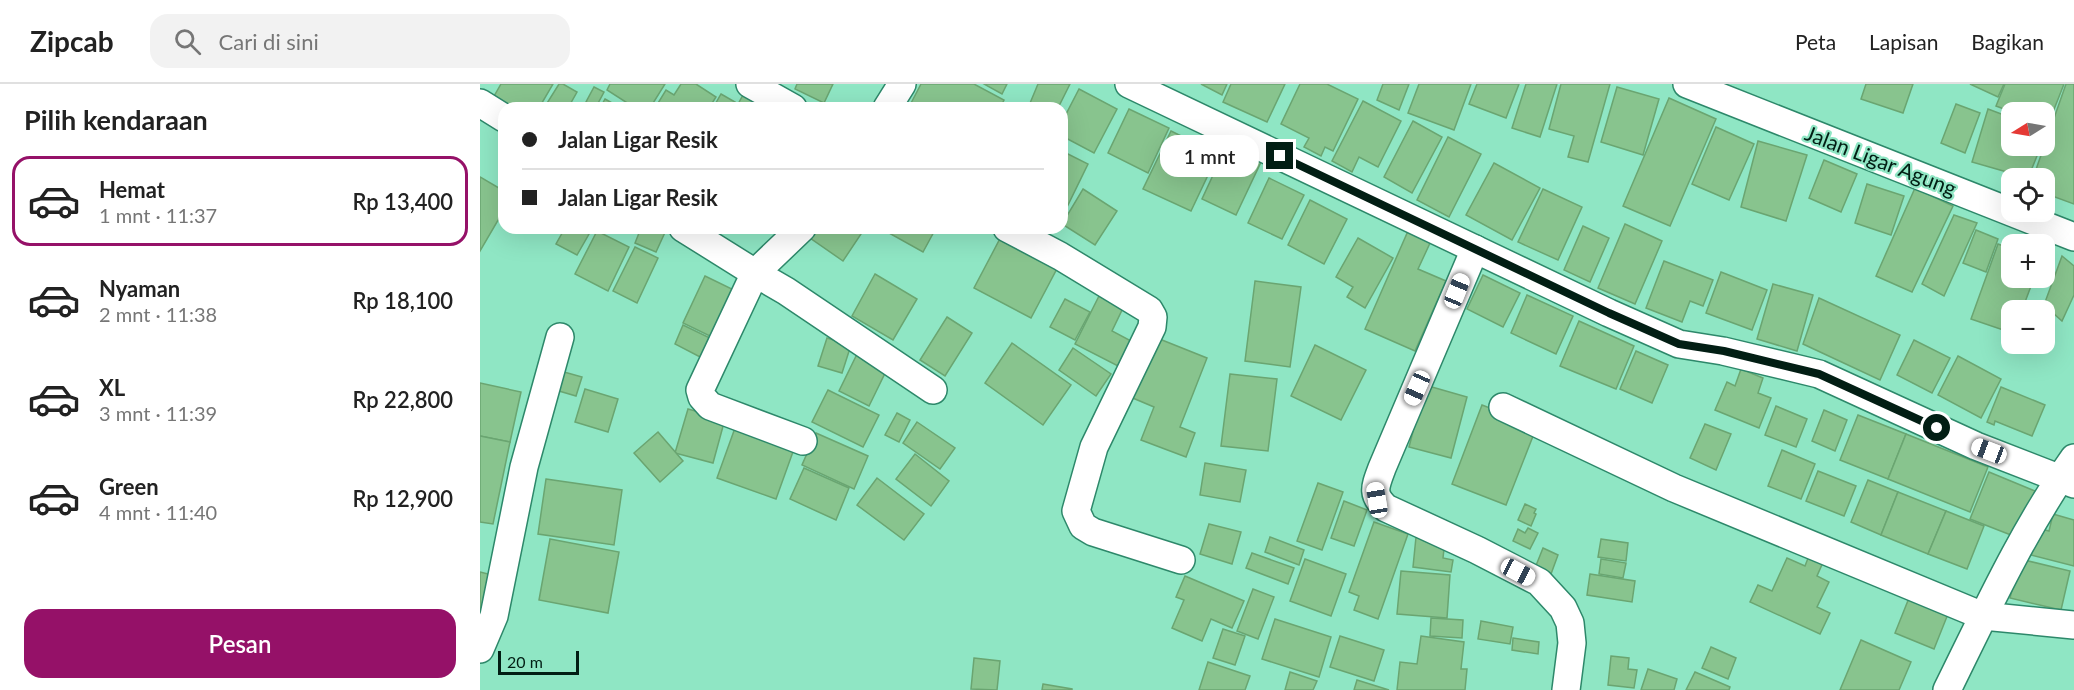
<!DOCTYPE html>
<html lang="id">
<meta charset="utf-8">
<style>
body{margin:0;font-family:Lato,sans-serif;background:#f2f2f2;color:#222;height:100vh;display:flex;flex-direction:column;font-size:22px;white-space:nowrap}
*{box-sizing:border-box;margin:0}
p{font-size:20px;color:#767676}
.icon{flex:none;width:33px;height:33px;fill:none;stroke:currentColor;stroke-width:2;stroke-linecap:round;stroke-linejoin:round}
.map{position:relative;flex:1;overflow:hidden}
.details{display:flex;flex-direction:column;background:#fff;width:480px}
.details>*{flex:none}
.banner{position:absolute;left:18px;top:18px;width:570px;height:132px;border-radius:18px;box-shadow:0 6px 24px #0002;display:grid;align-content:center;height:132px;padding:0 24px;background:#fff}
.needle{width:39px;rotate:259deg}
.fabs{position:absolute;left:1521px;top:18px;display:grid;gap:12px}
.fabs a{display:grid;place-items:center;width:54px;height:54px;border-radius:12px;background:#fff;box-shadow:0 6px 24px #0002;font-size:30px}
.scale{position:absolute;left:18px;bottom:15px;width:81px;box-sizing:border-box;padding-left:6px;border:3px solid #021e14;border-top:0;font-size:16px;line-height:21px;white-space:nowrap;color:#021e14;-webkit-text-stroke:4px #8fe6c4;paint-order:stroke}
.end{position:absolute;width:27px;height:27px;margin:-14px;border:8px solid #021e14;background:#fff;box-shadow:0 0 0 3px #fff}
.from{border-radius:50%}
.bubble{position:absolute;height:42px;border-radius:18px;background:#fff;box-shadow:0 6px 24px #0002;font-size:20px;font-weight:600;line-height:42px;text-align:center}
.car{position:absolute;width:18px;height:36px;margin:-18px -9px;border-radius:8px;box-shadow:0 0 4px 2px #0007;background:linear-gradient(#fff 24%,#345 0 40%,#fff 0 76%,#345 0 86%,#fff 0)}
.banner b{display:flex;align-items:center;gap:21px;height:57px;font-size:22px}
.banner b+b{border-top:2px solid #e0e0e0}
.banner i{width:15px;height:15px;background:#222}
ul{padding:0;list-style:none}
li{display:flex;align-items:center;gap:18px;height:90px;margin:0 12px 9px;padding:0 12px;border:3px solid transparent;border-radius:18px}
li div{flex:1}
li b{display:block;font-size:22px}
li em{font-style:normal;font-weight:600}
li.current{border-color:#951168}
li>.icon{width:54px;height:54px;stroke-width:1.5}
h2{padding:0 24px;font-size:27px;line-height:72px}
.action{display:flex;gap:12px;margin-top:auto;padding:12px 24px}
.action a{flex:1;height:69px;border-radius:18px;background:#951168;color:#fff;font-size:24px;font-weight:600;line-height:69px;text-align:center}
header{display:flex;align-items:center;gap:36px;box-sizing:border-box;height:84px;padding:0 30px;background:#fff;border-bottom:2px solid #e0e0e0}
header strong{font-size:28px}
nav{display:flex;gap:33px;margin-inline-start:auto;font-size:21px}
.search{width:420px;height:54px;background:#f2f2f2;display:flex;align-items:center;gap:15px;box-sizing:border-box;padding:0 21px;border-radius:18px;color:#767676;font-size:22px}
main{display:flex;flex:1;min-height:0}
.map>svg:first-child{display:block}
</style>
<header>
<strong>Zipcab</strong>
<div class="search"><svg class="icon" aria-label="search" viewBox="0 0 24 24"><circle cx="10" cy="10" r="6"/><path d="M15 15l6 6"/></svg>Cari di sini</div>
<nav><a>Peta</a><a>Lapisan</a><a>Bagikan</a></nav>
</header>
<main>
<section class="details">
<h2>Pilih kendaraan</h2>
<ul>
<li class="current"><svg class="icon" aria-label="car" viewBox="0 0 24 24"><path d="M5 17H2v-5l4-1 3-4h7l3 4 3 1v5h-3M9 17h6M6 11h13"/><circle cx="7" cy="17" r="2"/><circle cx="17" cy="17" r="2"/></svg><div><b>Hemat</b><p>1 mnt · 11:37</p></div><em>Rp 13,400</em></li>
<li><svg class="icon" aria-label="car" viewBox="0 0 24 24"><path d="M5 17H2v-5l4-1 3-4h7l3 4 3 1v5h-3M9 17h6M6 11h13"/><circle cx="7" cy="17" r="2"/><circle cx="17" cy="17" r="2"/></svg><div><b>Nyaman</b><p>2 mnt · 11:38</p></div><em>Rp 18,100</em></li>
<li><svg class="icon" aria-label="car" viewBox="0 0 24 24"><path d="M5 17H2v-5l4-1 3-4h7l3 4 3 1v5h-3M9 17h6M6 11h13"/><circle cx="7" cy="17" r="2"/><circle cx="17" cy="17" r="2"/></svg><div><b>XL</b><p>3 mnt · 11:39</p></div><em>Rp 22,800</em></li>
<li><svg class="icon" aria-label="car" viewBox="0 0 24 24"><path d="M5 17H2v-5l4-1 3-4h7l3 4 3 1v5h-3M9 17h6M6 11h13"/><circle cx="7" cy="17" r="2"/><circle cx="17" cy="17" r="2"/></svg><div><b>Green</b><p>4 mnt · 11:40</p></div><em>Rp 12,900</em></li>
</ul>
<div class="action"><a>Pesan</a></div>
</section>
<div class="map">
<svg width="1594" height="606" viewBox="0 0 1594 606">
<rect width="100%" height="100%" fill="#8fe6c4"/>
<!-- building -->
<g fill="#88c48e" stroke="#6aa571" stroke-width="1.5">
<polygon points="21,0 73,0 59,24 29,24 13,14"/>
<polygon points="79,0 83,0 97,8 88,24 64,24"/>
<polygon points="130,0 185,0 170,24 155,24 127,6"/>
<polygon points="201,0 216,0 236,13 229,24 175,24 186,6 194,11"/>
<polygon points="317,0 353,0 344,19 315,5"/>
<polygon points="441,0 494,0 524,16 520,24 430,24 429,23"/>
<polygon points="504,0 527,0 522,10"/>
<polygon points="558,0 590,0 578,24 548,24"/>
<polygon points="721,0 747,0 742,11"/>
<polygon points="751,0 805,0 787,38 743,18"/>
<polygon points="820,0 847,0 878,15 853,67 845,63 841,72 824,63 829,54 801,40"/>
<polygon points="903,0 929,0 919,26 897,16"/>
<polygon points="939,0 991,0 974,46 928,29"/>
<polygon points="997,0 1039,0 1026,34 989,20"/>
<polygon points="1046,0 1077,0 1060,53 1032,44"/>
<polygon points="1081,0 1130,0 1108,78 1088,73 1094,52 1069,45"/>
<polygon points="1386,0 1433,0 1423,29 1381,15"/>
<polygon points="1490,0 1524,0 1518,13"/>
<polygon points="1525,0 1584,0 1567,43 1564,42 1564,28 1532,28 1516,22"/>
<polygon points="1586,0 1594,0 1594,120 1564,109 1564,94 1553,94"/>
<polygon points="114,3 124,8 116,23 106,18"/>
<polygon points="1137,3 1179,15 1163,71 1121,58"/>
<polygon points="599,5 637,25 614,69 582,52 582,38"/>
<polygon points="264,9 289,24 256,24"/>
<polygon points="241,10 255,18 251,24 233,24"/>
<polygon points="1189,14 1236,35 1190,142 1143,122"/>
<polygon points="125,15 141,24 120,24"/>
<polygon points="883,17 921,37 898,83 879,73 872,88 852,77"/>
<polygon points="1476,20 1500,29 1485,69 1461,59"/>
<polygon points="649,25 689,44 668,89 628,69"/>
<polygon points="1508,25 1532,34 1532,62 1561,62 1548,94 1492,78"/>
<polygon points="933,37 962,53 932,109 904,93"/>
<polygon points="1236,43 1274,60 1249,116 1212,100"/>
<polygon points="691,47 738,70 711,127 663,105"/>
<polygon points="968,53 1001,70 969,133 937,116"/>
<polygon points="1278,57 1327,71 1306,137 1261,123"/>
<polygon points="747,61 781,78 756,131 722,115"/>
<polygon points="582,67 608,80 587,123 582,121"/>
<polygon points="1344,76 1377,90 1361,128 1329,114"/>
<polygon points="1014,79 1060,104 1032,156 986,131"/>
<polygon points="0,93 24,107 24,126 0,167"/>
<polygon points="789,94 824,111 802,155 768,139"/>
<polygon points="1387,100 1424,112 1411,151 1375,139"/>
<polygon points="1435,104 1473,122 1432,208 1396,192"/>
<polygon points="603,105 637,127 615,161 582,140"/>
<polygon points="1063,105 1102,123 1078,176 1038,158"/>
<polygon points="830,116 867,135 844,180 808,161"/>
<polygon points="1474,131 1497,139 1464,212 1442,200"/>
<polygon points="1145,140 1182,157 1155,220 1118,204"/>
<polygon points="1103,142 1129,154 1110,198 1084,186"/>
<polygon points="85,144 98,144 109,150 97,171 76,160"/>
<polygon points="161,144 187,144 176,168 155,159"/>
<polygon points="336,144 385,144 363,177 330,154"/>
<polygon points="400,144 456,144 443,168"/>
<polygon points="1496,146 1518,155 1506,188 1483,179"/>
<polygon points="117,147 149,163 128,207 95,190"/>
<polygon points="524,147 581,177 551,234 494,204"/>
<polygon points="928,147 951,157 938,185 966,197 935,267 885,245"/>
<polygon points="878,154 913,174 885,224 867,213 873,203 856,193"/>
<polygon points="1518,160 1532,165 1532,194 1554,194 1542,226 1532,226 1532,249 1491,235"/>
<polygon points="155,163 178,174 157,219 133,207"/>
<polygon points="1582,172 1594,182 1594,211 1582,237 1564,221"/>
<polygon points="1184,177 1233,196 1223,222 1210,217 1202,238 1166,224"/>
<polygon points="1241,188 1287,206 1272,246 1226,229"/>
<polygon points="395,190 437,215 413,256 372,232"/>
<polygon points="1003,191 1040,209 1023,243 987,225"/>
<polygon points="225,192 256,207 234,254 203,239"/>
<polygon points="775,197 821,203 810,283 765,277"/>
<polygon points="1293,200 1333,211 1317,267 1277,255"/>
<polygon points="1047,211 1093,232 1076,270 1031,249"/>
<polygon points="619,212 643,224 632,247 653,258 640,283 595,260"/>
<polygon points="1339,214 1420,251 1400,296 1323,260"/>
<polygon points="585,215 610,228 595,256 570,243"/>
<polygon points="467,233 492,249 465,292 440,276"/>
<polygon points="1099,237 1154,262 1136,305 1080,282"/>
<polygon points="203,241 232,255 222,274 195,260"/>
<polygon points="672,252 727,274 700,343 715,349 706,373 661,356 674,323 648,312"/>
<polygon points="347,254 371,261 362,289 338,282"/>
<polygon points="1434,256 1470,274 1452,309 1417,291"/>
<polygon points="532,259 591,301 563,341 505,299"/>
<polygon points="835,261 886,286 861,336 811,312"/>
<polygon points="593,264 631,290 616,312 579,286"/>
<polygon points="379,266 409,281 389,322 359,307"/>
<polygon points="1156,267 1188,281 1172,319 1140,305"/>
<polygon points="1478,272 1521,295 1501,334 1458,311"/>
<polygon points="1261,285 1283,294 1278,309 1291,314 1279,344 1235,326 1247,298 1255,302"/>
<polygon points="77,286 102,293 96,312 72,305"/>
<polygon points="750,290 797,295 788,367 741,362"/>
<polygon points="0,299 41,308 30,358 0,352"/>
<polygon points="945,301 987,313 971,374 929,363"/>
<polygon points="1521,303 1565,321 1552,352 1515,337 1514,341 1507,338"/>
<polygon points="105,305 138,315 128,348 95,338"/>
<polygon points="348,306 399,331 383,363 332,338"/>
<polygon points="1002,321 1057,342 1026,421 972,400"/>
<polygon points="1296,322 1327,335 1316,363 1285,351"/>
<polygon points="208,325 245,335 233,379 195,369"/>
<polygon points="1344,326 1367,336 1355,367 1332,357"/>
<polygon points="417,329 430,336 419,358 405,351"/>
<polygon points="1378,331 1426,350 1408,395 1360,376"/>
<polygon points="437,338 475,364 460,385 423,359"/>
<polygon points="1225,340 1251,350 1236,386 1210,374"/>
<polygon points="255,344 314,365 296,415 237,394"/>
<polygon points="178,348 203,377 180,398 154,369"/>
<polygon points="336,349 388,372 374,405 322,381"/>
<polygon points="1426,350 1508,383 1490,428 1408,395"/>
<polygon points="0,352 30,358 13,440 0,438"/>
<polygon points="1302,366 1335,380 1321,415 1288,402"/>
<polygon points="435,370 469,397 451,422 416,395"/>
<polygon points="725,379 766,386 760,418 720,411"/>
<polygon points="324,384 369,404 356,436 310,415"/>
<polygon points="1338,387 1376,402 1364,432 1326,417"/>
<polygon points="1509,388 1555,407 1536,453 1490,435"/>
<polygon points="397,394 444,430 424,456 377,421"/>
<polygon points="66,395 142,406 134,461 58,450"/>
<polygon points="1388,396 1418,408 1401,451 1371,438"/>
<polygon points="838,399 863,408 842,466 817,457"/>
<polygon points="1418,408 1466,427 1448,470 1401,451"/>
<polygon points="864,417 887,426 874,462 851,454"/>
<polygon points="1045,420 1056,425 1054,429 1056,430 1051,442 1038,436"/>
<polygon points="1466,427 1504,442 1487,485 1448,470"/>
<polygon points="1573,430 1594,436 1594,482 1547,470 1554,443 1569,447"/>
<polygon points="894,438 928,450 898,535 874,526 879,512 869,508"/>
<polygon points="729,440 761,448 752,480 720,470"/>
<polygon points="1048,444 1058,449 1050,465 1033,457 1038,445 1045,449"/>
<polygon points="790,453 824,466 819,481 785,468"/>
<polygon points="936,453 965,456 963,474 973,476 971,488 933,483"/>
<polygon points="70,455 139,468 128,529 59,516"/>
<polygon points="1121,455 1148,459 1146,477 1118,473"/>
<polygon points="1063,464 1078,471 1071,490 1055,484"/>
<polygon points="772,469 814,484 808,500 766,484"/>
<polygon points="1330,469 1344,476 1337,492 1349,498 1337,523 1350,529 1340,550 1270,518 1278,501 1292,507 1307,474 1325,482"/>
<polygon points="825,475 866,490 851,532 810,517"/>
<polygon points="1121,475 1146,479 1143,494 1119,490"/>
<polygon points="1540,475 1590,487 1581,526 1530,514"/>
<polygon points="921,487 970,491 967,534 917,530"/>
<polygon points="0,488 16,492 0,542"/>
<polygon points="1110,490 1155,497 1152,518 1107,511"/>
<polygon points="705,492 764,517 752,544 731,535 722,557 692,544 704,516 696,513"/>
<polygon points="773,505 794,513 778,555 757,547"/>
<polygon points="1431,509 1470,525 1454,565 1415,549"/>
<polygon points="951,534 983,536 982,554 950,552"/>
<polygon points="795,535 851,553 839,593 782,575"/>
<polygon points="1001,537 1033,543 1030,560 998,555"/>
<polygon points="743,545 765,552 755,581 733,574"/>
<polygon points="860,552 904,566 894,597 850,583"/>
<polygon points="941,552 984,558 981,585 987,585 985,606 917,606 920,578 937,580"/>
<polygon points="1033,554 1059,558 1058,570 1032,566"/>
<polygon points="1381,556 1431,578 1419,606 1360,606"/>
<polygon points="1231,563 1256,574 1248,595 1222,584"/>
<polygon points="1131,572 1149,574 1148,585 1157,586 1154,604 1128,601"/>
<polygon points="494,574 520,577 517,606 491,605"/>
<polygon points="728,578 770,592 765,606 719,606"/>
<polygon points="1168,585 1197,595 1194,606 1161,606"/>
<polygon points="810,588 837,597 833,606 805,606"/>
<polygon points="1215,588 1250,603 1249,606 1206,606"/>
<polygon points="877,596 909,606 874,606"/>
<polygon points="563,600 592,605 592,606 562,606"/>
</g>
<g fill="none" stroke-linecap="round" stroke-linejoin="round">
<!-- minor casing -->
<g stroke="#2d886a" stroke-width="30">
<g id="minor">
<polyline points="270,0 313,24"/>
<polyline points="649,0 1129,229 1199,260 1243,267 1339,290 1496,362 1594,400"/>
<polyline points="1207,0 1594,153"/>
<polyline points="0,19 24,34"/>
<polyline points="407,24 422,0"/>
<polyline points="203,144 275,189 322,144"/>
<polyline points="527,144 580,172 669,226 673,233 672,243 614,363 596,427 603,442 613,448 701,476"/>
<path d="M995,165L902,384C895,403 891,410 906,424L997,466L1059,498L1083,524L1090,539L1092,559L1086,606"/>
<polyline points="1023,323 1194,404 1503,532 1594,541"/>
<polyline points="323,357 230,322 222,313 220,306 275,189 306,207 453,306"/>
<polyline points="0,565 14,532 44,383 80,253"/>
<path d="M1467,606C1506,527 1543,446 1594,374"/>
</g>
</g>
<!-- minor -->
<use href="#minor" stroke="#fff" stroke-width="27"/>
</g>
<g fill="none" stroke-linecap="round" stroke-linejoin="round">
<!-- route -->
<polyline stroke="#021e14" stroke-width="8" points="800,72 1129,229 1199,260 1244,267 1339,290 1457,344"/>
</g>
<g text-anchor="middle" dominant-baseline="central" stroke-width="4.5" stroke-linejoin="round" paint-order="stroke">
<!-- street labels -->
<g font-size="21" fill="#021e14" stroke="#8fe6c4">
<text transform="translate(1401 76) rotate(21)">Jalan Ligar Agung</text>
</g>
</g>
</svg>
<div class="fabs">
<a><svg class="needle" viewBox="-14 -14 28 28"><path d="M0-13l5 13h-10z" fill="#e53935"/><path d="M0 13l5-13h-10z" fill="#767676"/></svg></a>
<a><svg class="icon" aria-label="locate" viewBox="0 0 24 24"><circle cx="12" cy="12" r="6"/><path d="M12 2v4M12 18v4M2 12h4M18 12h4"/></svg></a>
<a>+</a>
<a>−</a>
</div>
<div class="scale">20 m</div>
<i class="end from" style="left:1457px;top:344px"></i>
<i class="end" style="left:800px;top:72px"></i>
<div class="bubble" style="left:680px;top:51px;width:99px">1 mnt</div>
<i class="car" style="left:977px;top:207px;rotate:22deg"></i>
<i class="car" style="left:937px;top:304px;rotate:204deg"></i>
<i class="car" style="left:1509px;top:367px;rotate:291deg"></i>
<i class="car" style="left:897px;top:416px;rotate:351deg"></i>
<i class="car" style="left:1038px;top:488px;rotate:118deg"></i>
<div class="banner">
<b><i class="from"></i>Jalan Ligar Resik</b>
<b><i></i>Jalan Ligar Resik</b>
</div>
</div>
</main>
